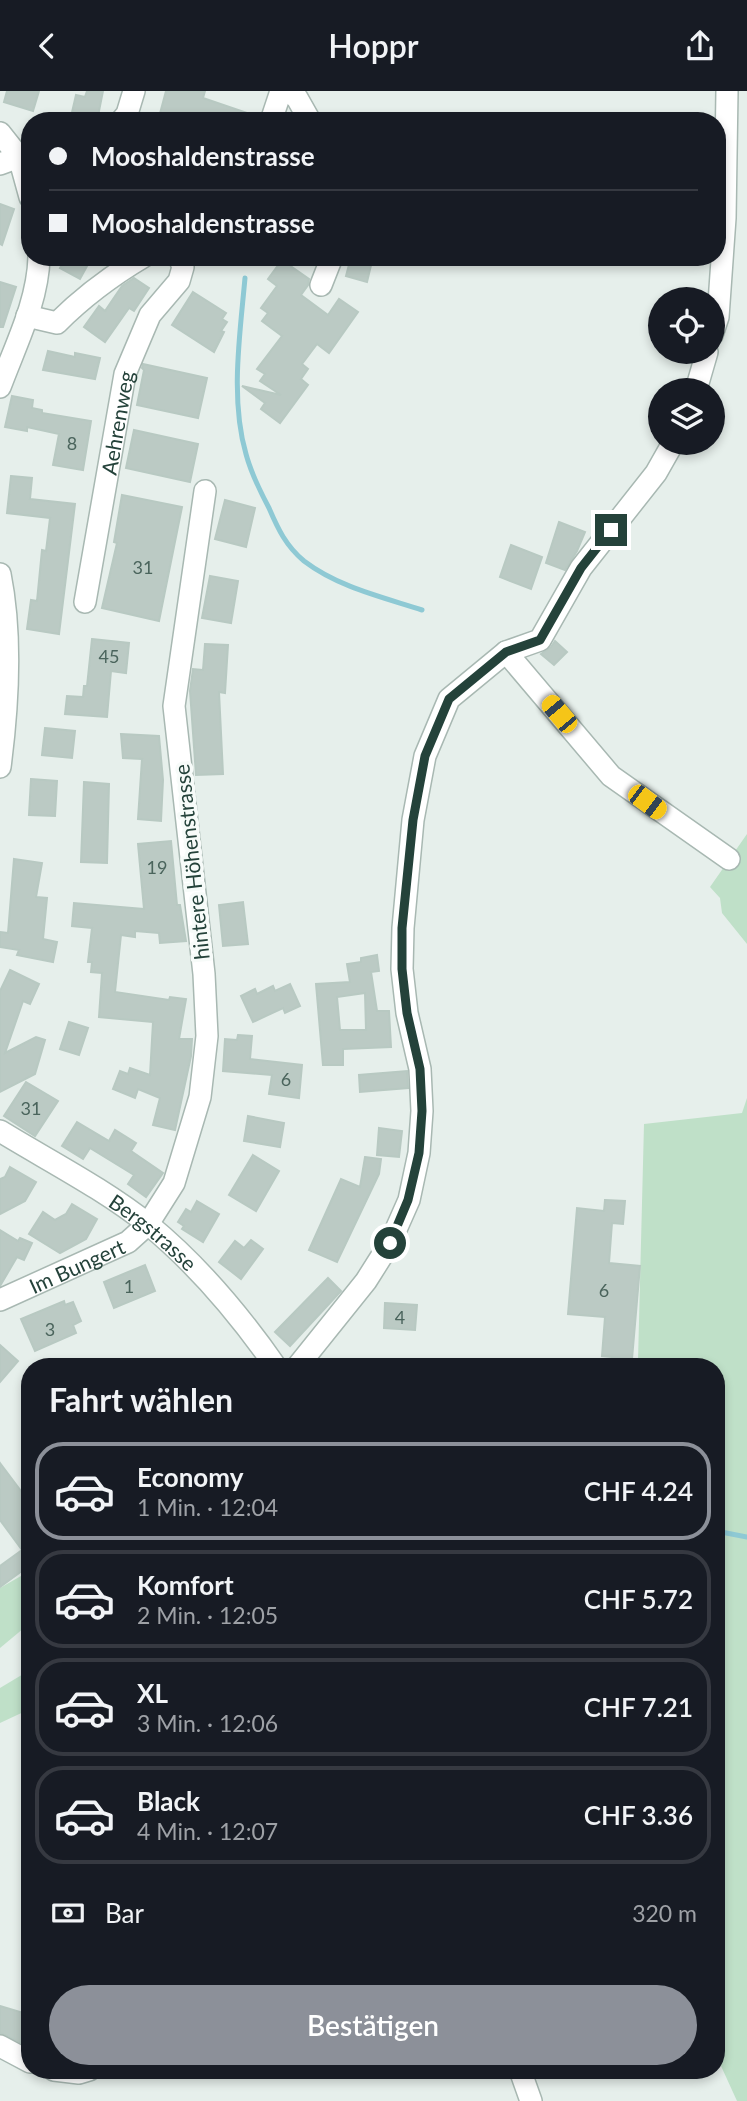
<!DOCTYPE html>
<html lang="de">
<meta charset="utf-8">
<style>
body{margin:0;font-family:Lato,sans-serif;background:#242831;color:#f1f3f6;height:100vh;display:flex;flex-direction:column;font-size:26px;white-space:nowrap}
*{box-sizing:border-box;margin:0}
p{font-size:23px;color:#9ea1a6}
.icon{flex:none;width:38px;height:38px;fill:none;stroke:currentColor;stroke-width:2;stroke-linecap:round;stroke-linejoin:round}
.map{position:relative;flex:1;overflow:hidden}
.drawer{position:absolute;left:21px;top:1267px;width:704px;height:721px;display:flex;flex-direction:column;background:#171b24;border-radius:28px;box-shadow:0 4px 10px #0003}
.drawer>*{flex:none}
.banner{position:absolute;left:21px;top:21px;width:705px;height:154px;border-radius:28px;box-shadow:0 4px 10px #0003;display:grid;align-content:center;height:154px;padding:0 28px;background:#171b24}
.controls{position:absolute;left:648px;top:196px;display:grid;gap:14px}
.controls a{display:grid;place-items:center;width:77px;height:77px;border-radius:50%;background:#171b24;box-shadow:0 4px 10px #0003;font-size:35px}
.end{position:absolute;width:32px;height:32px;margin:-16px;border:9px solid #24423a;background:#fff;box-shadow:0 0 0 4px #fff}
.from{border-radius:50%}
.car{position:absolute;width:21px;height:42px;margin:-21px -10px;border-radius:9px;box-shadow:0 0 5px 2px #0007;background:linear-gradient(#f5c518 24%,#345 0 40%,#f5c518 0 76%,#345 0 86%,#f5c518 0)}
.banner b{display:flex;align-items:center;gap:24px;height:66px;font-size:26px}
.banner b+b{border-top:2px solid #363941}
.banner i{width:18px;height:18px;background:#f1f3f6}
ul{padding:0;list-style:none}
li{display:flex;align-items:center;gap:21px;height:98px;margin:0 14px 10px;padding:0 14px;border:4px solid #363941;border-radius:28px}
li div{flex:1}
li b{display:block;font-size:26px}
li em{font-style:normal;font-weight:600}
li.selected{border-color:#8c9099}
li>.icon{width:63px;height:63px;stroke-width:1.5}
h2{padding:0 28px;font-size:32px;line-height:84px}
.pay{display:flex;align-items:center;gap:18px;height:77px;padding:0 28px;font-size:26px}
.pay p{margin-inline-start:auto}
.button{display:flex;gap:14px;margin-top:auto;padding:14px 28px}
.button a{flex:1;height:80px;border-radius:42px;background:#8c9099;color:#fff;font-size:28px;font-weight:600;line-height:80px;text-align:center}
header{display:flex;justify-content:space-between;align-items:center;height:91px;padding:0 28px;background:#171b24;font-size:32px;font-weight:600}
.map>svg:first-child{display:block}
</style>
<header><svg class="icon" aria-label="back" viewBox="0 0 24 24"><path d="M15 5l-7 7 7 7"/></svg>Hoppr<svg class="icon" aria-label="share" viewBox="0 0 24 24"><path d="M12 15V3M7 8l5-5 5 5M5 13v7h14v-7"/></svg></header>
<div class="map">
<svg width="747" height="2010" viewBox="0 0 747 2010">
<rect width="100%" height="100%" fill="#e6efeb"/>
<!-- green -->
<g fill="#bfe0c8">
<polygon points="747,743 747,853 722,822 720,807 710,796"/>
<polygon points="747,1007 747,2010 737,2010 716,1964 716,1276 639,1276 638,1270 644,1033 742,1022"/>
<polygon points="21,1485 30,1495 30,1532 0,1557 0,1497"/>
<polygon points="30,1579 30,1618 0,1632 0,1597"/>
</g>
<g fill="none" stroke-linecap="round" stroke-linejoin="round">
<!-- stream -->
<g stroke="#8ec9d4" stroke-width="5">
<path d="M245,187C240,243 230,308 246,363C251,382 260,400 269,417C278,438 286,455 304,470C338,496 382,506 422,519"/>
<polyline points="716,1440 747,1446"/>
</g>
</g>
<!-- building -->
<g fill="#bbcac4" stroke="#b8c9c2" stroke-width="2" fill-rule="evenodd">
<polygon points="7,0 39,0 33,20 4,11"/>
<polygon points="87,0 103,0 97,30 70,30 76,4 85,6"/>
<polygon points="166,0 205,0 203,7 259,26 258,30 158,30"/>
<polygon points="0,113 14,118 2,154 0,153"/>
<polygon points="66,166 92,166 80,188 60,177"/>
<polygon points="351,166 373,166 367,191 346,185"/>
<polygon points="282,169 309,188 308,194 301,204 328,224 339,208 358,221 329,262 317,253 302,273 308,278 301,288 308,294 280,332 261,318 265,312 242,295 281,304 260,290 265,283 257,278 282,245 262,230 268,222 261,217 277,195 268,188"/>
<polygon points="134,187 149,197 134,220 129,217 105,251 84,236 99,215 105,220 122,195"/>
<polygon points="0,191 16,196 3,236 0,236"/>
<polygon points="193,201 226,222 222,228 227,231 221,240 224,241 214,261 172,234"/>
<polygon points="48,260 75,266 75,262 100,267 95,288 43,279"/>
<polygon points="143,273 207,287 198,327 137,314 144,279 142,277"/>
<polygon points="12,305 33,309 32,317 42,319 42,322 91,330 83,379 53,374 59,343 27,336 27,340 5,336"/>
<polygon points="134,339 198,353 190,391 126,377"/>
<polygon points="11,385 32,387 30,408 75,413 59,543 27,538 31,509 37,510 42,459 46,460 50,427 7,422"/>
<polygon points="122,404 182,416 159,530 102,517 117,452 114,451"/>
<polygon points="225,409 255,417 246,456 215,448"/>
<polygon points="559,431 585,441 577,460 565,479 546,472"/>
<polygon points="511,454 542,466 531,498 500,486"/>
<polygon points="210,485 238,490 231,532 202,527"/>
<polygon points="92,548 129,552 126,582 111,580 107,626 65,623 67,605 83,606 84,595 87,595"/>
<polygon points="555,550 567,561 554,574 541,563 551,556"/>
<polygon points="205,553 228,554 225,602 219,601 223,683 196,684 190,600 193,578 203,579"/>
<polygon points="45,637 75,640 72,667 42,664"/>
<polygon points="121,643 159,645 163,689 161,730 138,728 142,668 123,667"/>
<polygon points="31,688 57,690 55,725 29,724"/>
<polygon points="84,691 109,693 107,772 81,771"/>
<polygon points="171,750 177,814 180,814 186,850 160,852 159,842 135,840 135,846 121,844 115,901 169,909 170,906 186,908 179,948 192,948 191,965 175,1039 153,1034 160,1007 138,998 135,1007 113,998 120,980 128,983 130,977 150,984 153,931 99,926 102,882 91,881 92,871 88,871 92,837 72,835 74,812 144,818 138,753"/>
<polygon points="14,768 42,772 36,806 47,807 43,848 57,851 53,871 17,864 19,859 0,856 0,841 8,842"/>
<polygon points="243,811 248,853 223,855 219,814"/>
<path d="M377,864L379,880L371,881L377,920H389L391,956L343,958V974H323L316,893L350,891L347,873L361,871V867ZM365,902L366,939H340L337,906Z"/>
<polygon points="10,879 39,893 30,913 23,910 5,962 36,946 45,949 35,983 0,1001 0,900"/>
<polygon points="290,893 300,915 285,922 283,917 253,931 241,905 255,898 257,903 273,895 275,900"/>
<polygon points="69,931 88,937 79,964 60,958"/>
<polygon points="238,944 252,945 250,968 302,974 299,1007 269,1003 272,984 223,980 225,948 237,949"/>
<polygon points="407,980 408,997 360,1001 359,984"/>
<polygon points="26,991 58,1010 35,1045 4,1025"/>
<polygon points="248,1025 284,1032 280,1056 244,1050"/>
<polygon points="77,1031 109,1050 115,1039 136,1052 131,1060 163,1082 146,1106 128,1093 134,1084 90,1057 83,1068 62,1055"/>
<polygon points="379,1037 402,1040 399,1066 377,1064"/>
<polygon points="253,1064 279,1080 256,1120 229,1104"/>
<polygon points="365,1066 381,1068 379,1083 337,1171 309,1159 341,1088 360,1096"/>
<polygon points="10,1076 36,1091 25,1110 0,1123 0,1088 5,1086"/>
<polygon points="605,1109 625,1110 623,1133 612,1132 609,1172 640,1175 632,1268 602,1265 605,1226 568,1223 577,1117 604,1120"/>
<polygon points="197,1110 219,1123 203,1151 182,1138 184,1135 178,1131 186,1118 191,1121"/>
<polygon points="72,1113 97,1128 86,1148 60,1162 29,1143 43,1121 55,1129 66,1123"/>
<polygon points="0,1139 18,1150 20,1147 32,1152 24,1169 17,1166 0,1195"/>
<polygon points="251,1149 263,1158 241,1188 219,1171 235,1150 244,1157"/>
<polygon points="145,1174 155,1200 114,1217 104,1191"/>
<polygon points="328,1187 341,1200 290,1255 275,1241"/>
<polygon points="64,1210 65,1214 73,1211 81,1230 73,1234 76,1242 35,1260 21,1228"/>
<polygon points="385,1212 417,1214 415,1239 384,1237"/>
<polygon points="0,1254 18,1270 0,1291"/>
<polygon points="0,1372 30,1412 30,1474 0,1496 0,1475 22,1459 0,1429"/>
<polygon points="0,1915 30,1924 30,1956 0,1942"/>
</g>
<g fill="none" stroke-linecap="round" stroke-linejoin="round">
<!-- minor casing -->
<g stroke="#a8b8b2" stroke-width="24">
<g id="minor">
<polyline points="287,0 297,7 310,30"/>
<polyline points="121,30 127,23 134,0"/>
<polyline points="271,30 281,0"/>
<polyline points="0,42 19,66 30,64"/>
<polyline points="0,73 19,66 30,106"/>
<polyline points="321,194 332,166"/>
<path d="M27,225L57,232C84,205 111,185 143,166"/>
<polyline points="712,244 718,226 725,127 727,0"/>
<path d="M0,296C15,255 38,211 39,166"/>
<polyline points="696,299 707,261"/>
<path d="M0,483C12,543 8,615 0,676"/>
<path id="s1" d="M85,511L125,283L150,224L179,190L183,176L179,166"/>
<polyline points="506,561 611,685 729,768"/>
<path id="s2" d="M0,1040C49,1070 104,1098 149,1134C199,1175 239,1223 276,1276"/>
<path id="s3" d="M0,1209L128,1151L148,1133L174,1092L200,1006L207,945L204,883L174,615L205,400"/>
<polyline points="297,1276 366,1190 390,1152 409,1109 419,1062 422,1020 420,978 407,922 402,878 403,837 413,729 425,665 449,608 506,561 540,549 581,477 656,382 673,352"/>
<polyline points="0,1955 30,1971"/>
<polyline points="54,1979 79,1982 89,1979"/>
<polyline points="520,1979 531,2010"/>
</g>
</g>
<!-- minor -->
<use href="#minor" stroke="#fff" stroke-width="21"/>
</g>
<g fill="none" stroke-linecap="round" stroke-linejoin="round">
<!-- route -->
<polyline stroke="#24423a" stroke-width="9" points="390,1152 408,1109 419,1062 422,1020 420,978 407,922 402,878 402,837 413,729 425,665 449,608 506,561 540,549 581,477 611,439"/>
</g>
<g text-anchor="middle" dominant-baseline="central" stroke-width="7" stroke-linejoin="round" paint-order="stroke">
<!-- number labels -->
<g font-size="18" fill="#4a645c">
<text x="72" y="352">8</text>
<text x="143" y="476">31</text>
<text x="109" y="565">45</text>
<text x="157" y="776">19</text>
<text x="286" y="988">6</text>
<text x="31" y="1017">31</text>
<text x="129" y="1195">1</text>
<text x="604" y="1199">6</text>
<text x="400" y="1226">4</text>
<text x="50" y="1238">3</text>
</g>
<!-- street labels -->
<g font-size="21" fill="#24423a" stroke="#f7fbf9">
<text stroke="none"><textPath href="#s1" startOffset="182">Aehrenweg</textPath></text>
<text transform="translate(191 771) rotate(-96)">hintere Höhenstrasse</text>
<text stroke="none"><textPath href="#s2" startOffset="184">Bergstrasse</textPath></text>
<text stroke="none"><textPath href="#s3" startOffset="84">Im Bungert</textPath></text>
</g>
</g>
</svg>
<div class="controls">
<a><svg class="icon" aria-label="locate" viewBox="0 0 24 24"><circle cx="12" cy="12" r="6"/><path d="M12 2v4M12 18v4M2 12h4M18 12h4"/></svg></a>
<a><svg class="icon" aria-label="layers" viewBox="0 0 24 24"><path d="M12 4l9 5-9 5-9-5zM3 14l9 5 9-5"/></svg></a>
</div>
<i class="end from" style="left:390px;top:1152px"></i>
<i class="end" style="left:611px;top:439px"></i>
<i class="car" style="left:559px;top:623px;rotate:320deg"></i>
<i class="car" style="left:647px;top:711px;rotate:127deg"></i>
<div class="banner">
<b><i class="from"></i>Mooshaldenstrasse</b>
<b><i></i>Mooshaldenstrasse</b>
</div>
<section class="drawer">
<h2>Fahrt wählen</h2>
<ul>
<li class="selected"><svg class="icon" aria-label="car" viewBox="0 0 24 24"><path d="M5 17H2v-5l4-1 3-4h7l3 4 3 1v5h-3M9 17h6M6 11h13"/><circle cx="7" cy="17" r="2"/><circle cx="17" cy="17" r="2"/></svg><div><b>Economy</b><p>1 Min. · 12:04</p></div><em>CHF 4.24</em></li>
<li><svg class="icon" aria-label="car" viewBox="0 0 24 24"><path d="M5 17H2v-5l4-1 3-4h7l3 4 3 1v5h-3M9 17h6M6 11h13"/><circle cx="7" cy="17" r="2"/><circle cx="17" cy="17" r="2"/></svg><div><b>Komfort</b><p>2 Min. · 12:05</p></div><em>CHF 5.72</em></li>
<li><svg class="icon" aria-label="car" viewBox="0 0 24 24"><path d="M5 17H2v-5l4-1 3-4h7l3 4 3 1v5h-3M9 17h6M6 11h13"/><circle cx="7" cy="17" r="2"/><circle cx="17" cy="17" r="2"/></svg><div><b>XL</b><p>3 Min. · 12:06</p></div><em>CHF 7.21</em></li>
<li><svg class="icon" aria-label="car" viewBox="0 0 24 24"><path d="M5 17H2v-5l4-1 3-4h7l3 4 3 1v5h-3M9 17h6M6 11h13"/><circle cx="7" cy="17" r="2"/><circle cx="17" cy="17" r="2"/></svg><div><b>Black</b><p>4 Min. · 12:07</p></div><em>CHF 3.36</em></li>
</ul>
<div class="pay"><svg class="icon" aria-label="cash" viewBox="0 0 24 24"><path d="M3 7h18v10H3z"/><circle cx="12" cy="12" r="2"/></svg>Bar<p>320 m</p></div>
<div class="button"><a>Bestätigen</a></div>
</section>
</div>
